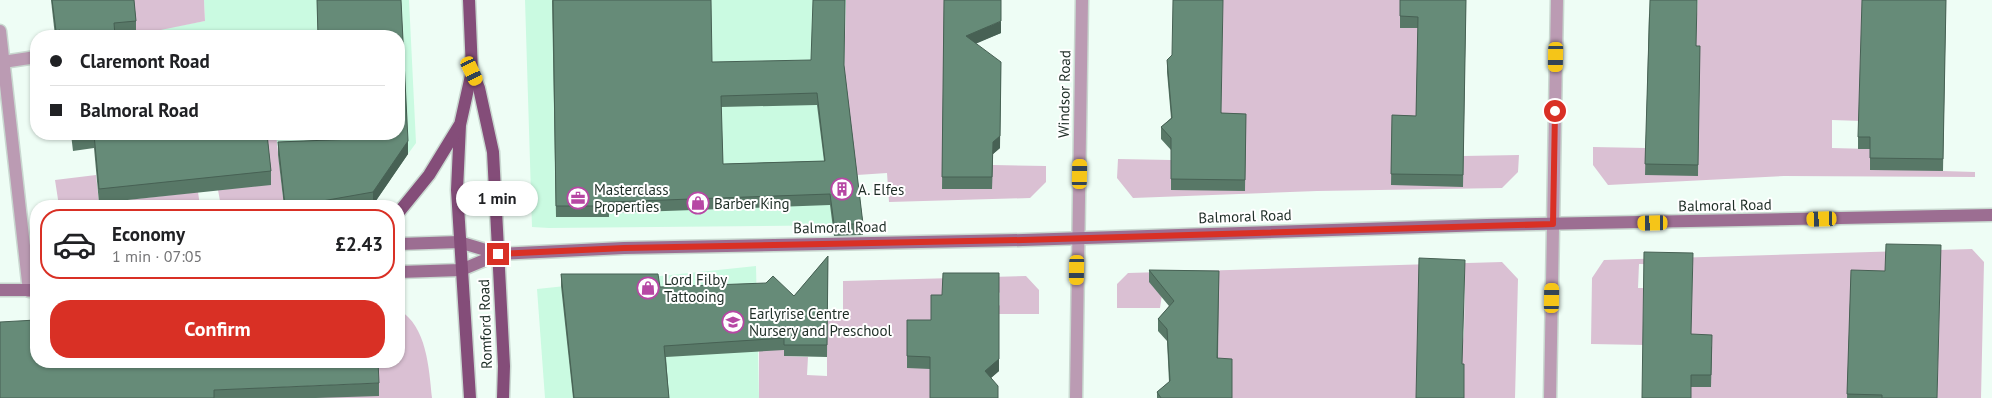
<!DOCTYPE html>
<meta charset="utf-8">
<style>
body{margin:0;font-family:"PT Sans",sans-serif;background:#f2f2f2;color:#202124;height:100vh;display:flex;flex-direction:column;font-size:19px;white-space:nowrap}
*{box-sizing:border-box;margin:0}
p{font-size:16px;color:#757577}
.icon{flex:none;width:28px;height:28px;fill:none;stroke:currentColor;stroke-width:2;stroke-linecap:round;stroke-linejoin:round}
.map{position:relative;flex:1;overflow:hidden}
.panel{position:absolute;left:30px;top:200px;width:375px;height:168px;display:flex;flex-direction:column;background:#fff;border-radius:20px;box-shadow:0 1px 4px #0004}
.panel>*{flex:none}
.top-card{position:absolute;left:30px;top:30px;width:375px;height:110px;border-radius:20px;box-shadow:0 1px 4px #0004;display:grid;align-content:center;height:110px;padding:0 20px;background:#fff}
.end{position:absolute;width:22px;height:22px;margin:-11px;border:6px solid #d93025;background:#fff;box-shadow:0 0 0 2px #fff}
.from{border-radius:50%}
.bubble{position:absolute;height:35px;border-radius:18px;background:#fff;box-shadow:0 1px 4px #0004;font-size:16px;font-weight:700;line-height:35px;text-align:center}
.car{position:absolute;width:15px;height:30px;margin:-15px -8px;border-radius:6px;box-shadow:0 0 4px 1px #0007;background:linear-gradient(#f5c518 24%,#345 0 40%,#f5c518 0 76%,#345 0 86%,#f5c518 0)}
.top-card b{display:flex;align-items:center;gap:18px;height:48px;font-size:19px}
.top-card b+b{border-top:1px solid #e0e0e0}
.top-card i{width:12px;height:12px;background:#202124}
ul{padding:9px 0 0;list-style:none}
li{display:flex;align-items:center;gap:15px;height:70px;margin:0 10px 8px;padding:0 10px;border:2px solid transparent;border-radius:20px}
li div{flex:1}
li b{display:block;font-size:19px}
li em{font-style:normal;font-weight:700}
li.selected{border-color:#d93025}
li>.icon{width:45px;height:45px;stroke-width:1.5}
.action{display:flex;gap:10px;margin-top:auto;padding:10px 20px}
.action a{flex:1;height:58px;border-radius:20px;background:#d93025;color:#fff;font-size:20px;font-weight:700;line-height:58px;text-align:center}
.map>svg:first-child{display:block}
</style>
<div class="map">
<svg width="1992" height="398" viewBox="0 0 1992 398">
<rect width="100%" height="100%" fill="#eefdf5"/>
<!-- built -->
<g fill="#cafae1">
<polygon points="204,0 409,0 416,143 408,154 284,206 276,134 399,134 399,36 123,36 205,21"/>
<polygon points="525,0 846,0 844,76 862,225 549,228 532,227"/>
<polygon points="756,266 759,398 545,398 537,289"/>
</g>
<!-- green -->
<g fill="#dac0d3">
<polygon points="123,0 204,0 205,21 136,35 133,5"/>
<polygon points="846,0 944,0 993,165 1046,166 1046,182 1030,198 889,202 887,173 857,175 844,76"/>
<polygon points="1223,0 1400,0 1400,28 1418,28 1463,156 1519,155 1518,172 1502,188 1317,191 1133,198 1117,178 1118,159 1171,160 1221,125"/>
<polygon points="1698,0 1945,0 1862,121 1832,120 1832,148 1870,149 1943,171 1975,172 1975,177 1784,176 1608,185 1593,165 1593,147 1646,148 1698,176 1700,58 1694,58"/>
<polygon points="265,134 276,134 284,206 221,206 218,190"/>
<polygon points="96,175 99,203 198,192 200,206 59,206 55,180"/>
<polygon points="1972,249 1984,262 1981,398 1937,398 1940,257 1885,282 1848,398 1691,398 1690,346 1693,265 1639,264 1638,288 1643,288 1643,323 1647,345 1591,344 1592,278 1604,260"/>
<polygon points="1502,262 1518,279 1515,398 1464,398 1464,376 1459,376 1464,332 1465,271 1416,398 1232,398 1216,366 1218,283 1163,288 1160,308 1117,308 1117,284 1128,273"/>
<path d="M1026,276L1039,290V314H994V310L1000,305V293L994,288L942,307C926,345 927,360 942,398H759V348L784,347V356L808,357L807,375L827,376V321L843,318V281Z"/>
<path d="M399,310C427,326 429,369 432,398H316L378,361H399Z"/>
</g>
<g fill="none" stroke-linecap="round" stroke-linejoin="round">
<!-- lane casing -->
<g stroke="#c9d8d0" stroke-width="15">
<polyline id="lane" points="3,62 36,57"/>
</g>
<!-- street casing -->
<g stroke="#c9d8d0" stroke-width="15">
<g id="street">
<polyline points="0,31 29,291"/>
<polyline points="1076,398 1082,0"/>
<polyline points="1550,398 1557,0"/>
</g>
</g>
<!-- secondary casing -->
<g stroke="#c9d8d0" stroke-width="15">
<g id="secondary">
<polyline points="399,244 459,242 499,254 624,248 1023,240 1487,225 1992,215"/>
<polyline points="399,272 461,270 499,254"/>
<polyline points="0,290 36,290"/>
</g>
</g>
<!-- primary casing -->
<g stroke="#c9d8d0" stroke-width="15">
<g id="primary">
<polyline points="469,0 472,71 460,125 457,190 470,398"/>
<polyline points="472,71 479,88 493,152 504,366 503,398"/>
<polyline points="399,212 429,175 459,126"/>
</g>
</g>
<!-- lane -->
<use href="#lane" stroke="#bb9bb3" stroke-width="12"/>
<!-- street -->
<use href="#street" stroke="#bb9bb3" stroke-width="12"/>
<!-- secondary -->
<use href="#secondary" stroke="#9c6e92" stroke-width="12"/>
<!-- primary -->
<use href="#primary" stroke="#844d79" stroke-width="12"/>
</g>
<!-- wall -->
<g fill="#587867" fill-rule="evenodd">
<polygon points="51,0 134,0 136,21 136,35 123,36 55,36"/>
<polygon points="317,0 401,0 408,154 373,205 366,206 284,206 278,155 278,142 355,139 354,134 399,134 399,36 318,36"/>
<path d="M552,0L712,62L844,66L863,224V235L834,236L830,205L609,213V217H556ZM817,105L824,161L723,164L721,107Z"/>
<polygon points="944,0 1001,33 976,43 1000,148 993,154 992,189 942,189"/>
<polygon points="1400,0 1466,0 1463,187 1391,185 1392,115 1416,116 1418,28 1400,28"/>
<polygon points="1946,0 1943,171 1870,170 1870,149 1858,149 1858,137"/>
<polygon points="1649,14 1697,46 1700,46 1698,176 1645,175"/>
<polygon points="1167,60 1222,113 1246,114 1245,191 1171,190 1171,150 1161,139 1161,127 1171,118 1167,72"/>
<polygon points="71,134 267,134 271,171 271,185 99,203 94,148 73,151"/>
<polygon points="828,256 827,357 784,356 784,350 666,357 669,398 573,398 561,286 561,274 660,287 794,296"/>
<polygon points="1149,270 1219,271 1218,358 1232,398 1157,398 1157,392 1169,382 1167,341 1158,331 1158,319 1169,306 1149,282"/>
<polygon points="1851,270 1937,398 1847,398"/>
<polygon points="907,320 999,371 991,378 998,398 930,369 907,368"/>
<polygon points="1691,334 1712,347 1711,387 1691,387"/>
<polygon points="379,383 379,396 316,398 0,398"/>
</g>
<!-- shaded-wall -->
<g fill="#476154">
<polygon points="1001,21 1001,33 966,48 966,36"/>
<polygon points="1001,62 1000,148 993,154 992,189 993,142"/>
<polygon points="408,141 408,154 373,205 373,192"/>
<polygon points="999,273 999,371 985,383 985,371"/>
</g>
<!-- building -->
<g fill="#668b78" stroke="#476154" fill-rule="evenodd">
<polygon points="52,0 134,0 136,21 114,23 115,36 61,36 60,30 56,31"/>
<polygon points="317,0 401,0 408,141 373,192 294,206 285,206 278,142 355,139 355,134 399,134 399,36 318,36"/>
<path d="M553,0H711L712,62L811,60L813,0H845L844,65L863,224H834L830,194L609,202V206H556ZM817,93L825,161L723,164L721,96Z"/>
<polygon points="944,0 1001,0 1001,21 966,36 1001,62 1000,136 993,142 992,177 942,177"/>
<polygon points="1173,0 1223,0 1221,113 1246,114 1245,180 1171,179 1171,138 1161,127 1172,118 1167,60 1172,55"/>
<polygon points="1400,0 1466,0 1463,175 1391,174 1392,115 1416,116 1418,17 1400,16"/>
<polygon points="1650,0 1697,0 1696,46 1700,46 1698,165 1645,164"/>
<polygon points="1862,0 1946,0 1943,159 1870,158 1870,137 1858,137"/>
<polygon points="72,134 267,134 271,171 99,189 94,134 73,137"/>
<polygon points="1886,244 1941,245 1937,398 1882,398 1882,395 1847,394 1851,270 1885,271"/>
<polygon points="1644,252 1693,253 1691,334 1712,335 1711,375 1691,375 1691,398 1642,398"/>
<polygon points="828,256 827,345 784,345 784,338 664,346 669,398 574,398 561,274 658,274 660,287 766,283 773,276 794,296"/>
<polygon points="1419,258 1465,260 1462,364 1464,364 1464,398 1416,398"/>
<polygon points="1149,270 1219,271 1217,358 1232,359 1232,398 1161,398 1157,392 1170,381 1167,329 1158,319 1174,301"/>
<polygon points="943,273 999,273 999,359 985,371 998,386 998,398 930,398 930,357 907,356 907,320 931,320 931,295 942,295"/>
<polygon points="36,320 36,361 378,361 379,383 214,390 214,398 0,398 0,322"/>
</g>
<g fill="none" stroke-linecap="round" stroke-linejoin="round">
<!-- route -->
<polyline stroke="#d93025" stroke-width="6" points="498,254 624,248 1023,240 1553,224 1555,111"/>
</g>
<!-- icons -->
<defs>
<g id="building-ring" transform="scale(1.125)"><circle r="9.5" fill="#fff" stroke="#b747a4" stroke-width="1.5"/><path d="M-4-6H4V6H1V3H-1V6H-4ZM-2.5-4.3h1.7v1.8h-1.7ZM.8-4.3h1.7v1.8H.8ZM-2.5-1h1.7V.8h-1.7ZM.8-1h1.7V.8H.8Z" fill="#b747a4"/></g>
<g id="office-ring" transform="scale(1.125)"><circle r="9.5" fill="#fff" stroke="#b747a4" stroke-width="1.5"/><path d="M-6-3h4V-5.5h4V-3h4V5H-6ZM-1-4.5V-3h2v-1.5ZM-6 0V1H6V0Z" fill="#b747a4"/></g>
<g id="shop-ring" transform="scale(1.125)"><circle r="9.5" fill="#fff" stroke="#b747a4" stroke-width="1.5"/><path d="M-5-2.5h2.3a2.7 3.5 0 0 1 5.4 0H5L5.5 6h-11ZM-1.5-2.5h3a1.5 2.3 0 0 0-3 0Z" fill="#b747a4"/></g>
<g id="school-ring" transform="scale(1.125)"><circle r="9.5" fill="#fff" stroke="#b747a4" stroke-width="1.5"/><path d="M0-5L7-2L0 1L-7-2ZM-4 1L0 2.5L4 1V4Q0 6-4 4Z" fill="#b747a4"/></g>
</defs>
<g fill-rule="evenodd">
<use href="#building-ring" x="842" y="189"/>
<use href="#office-ring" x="578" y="198"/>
<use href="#shop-ring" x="698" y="203"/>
<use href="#shop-ring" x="648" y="288"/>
<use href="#school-ring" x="733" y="322"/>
</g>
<g text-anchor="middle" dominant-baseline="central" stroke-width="4" stroke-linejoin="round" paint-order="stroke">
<!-- street labels -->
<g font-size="15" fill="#1e2d26" stroke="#fff">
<text transform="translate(1064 94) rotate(-89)">Windsor Road</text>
<text transform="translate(1725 205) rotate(-1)">Balmoral Road</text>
<text transform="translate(1245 216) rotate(-2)">Balmoral Road</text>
<text transform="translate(840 227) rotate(-1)">Balmoral Road</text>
<text transform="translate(485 324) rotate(-92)">Romford Road</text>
</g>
<!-- poi labels -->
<g font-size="15" fill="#1e2d26" stroke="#fff" text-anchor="start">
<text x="594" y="189">Masterclass<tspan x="594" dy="17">Properties</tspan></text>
<text x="858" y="189">A. Elfes</text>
<text x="714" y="203">Barber King</text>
<text x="664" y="279">Lord Filby<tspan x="664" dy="17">Tattooing</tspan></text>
<text x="749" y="313">Earlyrise Centre<tspan x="749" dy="17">Nursery and Preschool</tspan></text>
</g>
</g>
</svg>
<i class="end from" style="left:1555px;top:111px"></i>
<i class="end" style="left:498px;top:254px"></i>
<div class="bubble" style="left:456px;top:181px;width:82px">1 min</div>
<i class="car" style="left:1556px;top:57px;rotate:181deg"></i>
<i class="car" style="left:472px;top:71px;rotate:155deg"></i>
<i class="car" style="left:1080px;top:174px;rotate:1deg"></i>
<i class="car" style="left:1822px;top:219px;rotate:268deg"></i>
<i class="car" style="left:1653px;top:223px;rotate:269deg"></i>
<i class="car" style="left:1077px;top:270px;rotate:181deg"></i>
<i class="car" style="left:1552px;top:298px;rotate:1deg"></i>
<div class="top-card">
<b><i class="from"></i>Claremont Road</b>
<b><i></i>Balmoral Road</b>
</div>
<section class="panel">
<ul>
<li class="selected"><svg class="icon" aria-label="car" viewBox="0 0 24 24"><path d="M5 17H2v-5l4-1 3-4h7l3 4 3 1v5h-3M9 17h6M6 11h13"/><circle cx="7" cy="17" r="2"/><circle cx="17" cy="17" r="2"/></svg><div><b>Economy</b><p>1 min · 07:05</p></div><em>£2.43</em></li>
</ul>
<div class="action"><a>Confirm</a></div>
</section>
</div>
